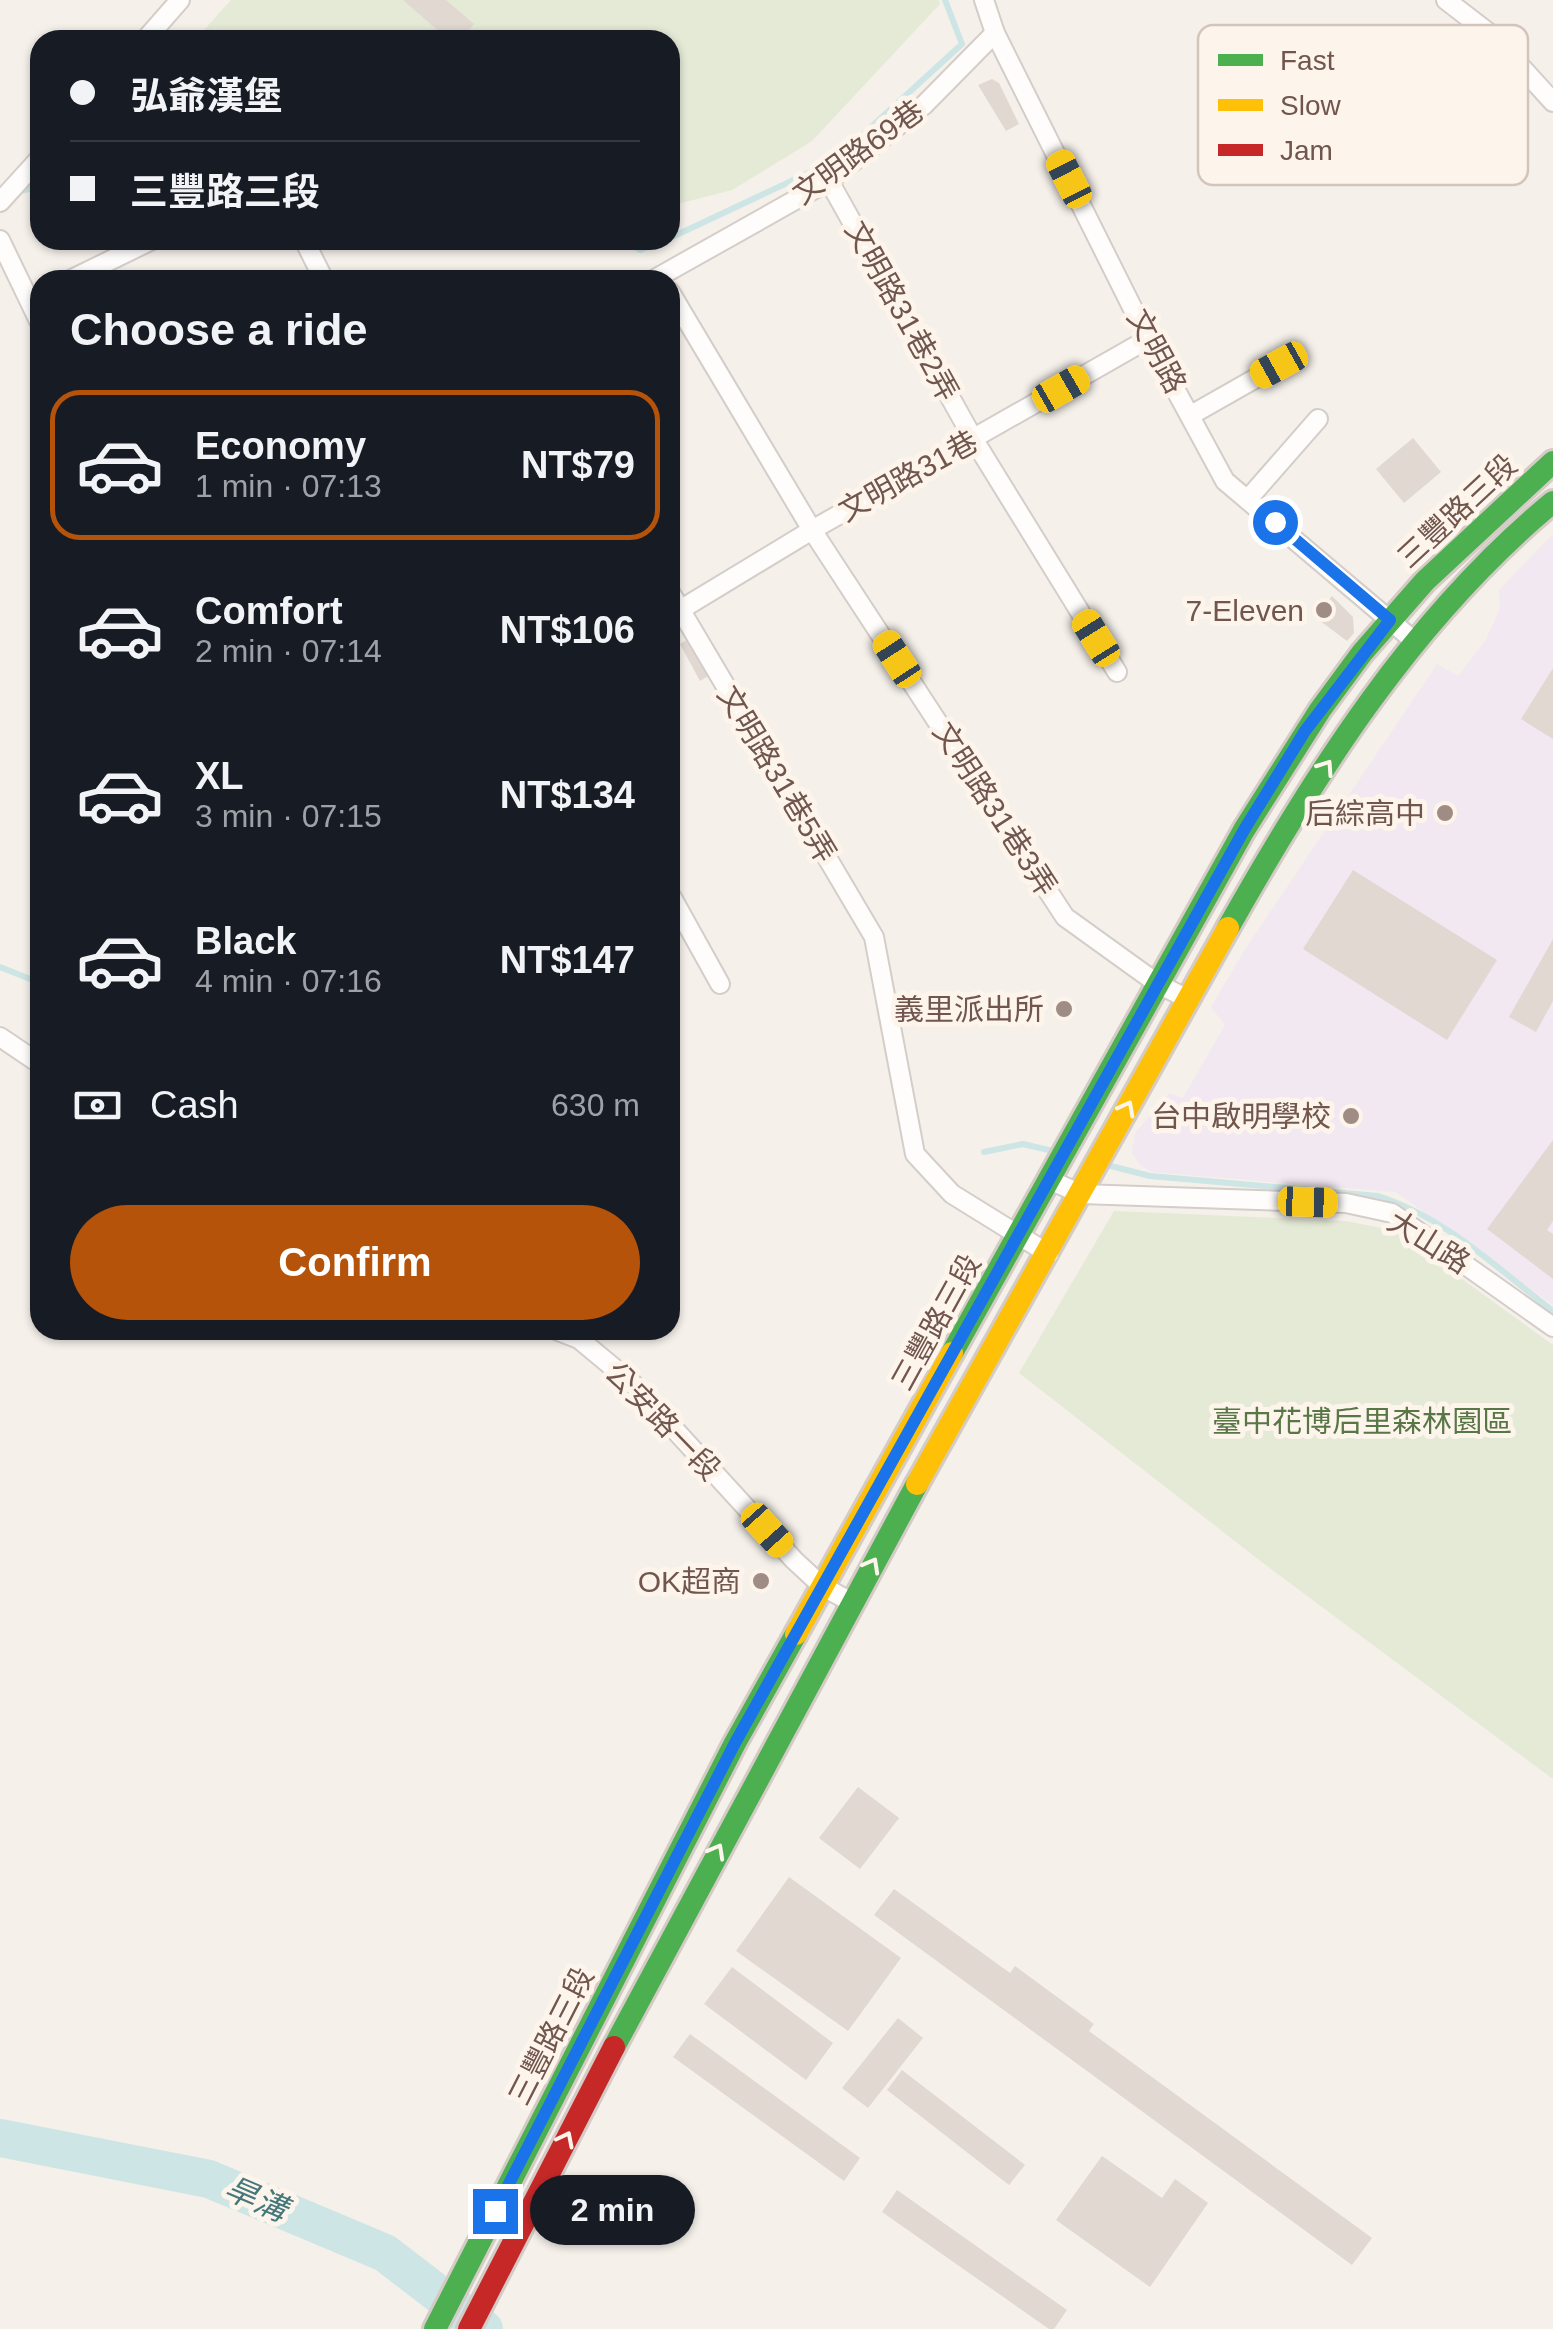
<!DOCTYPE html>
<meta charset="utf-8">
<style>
body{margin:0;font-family:Arial,"Noto Sans TC",sans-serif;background:#242831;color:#f1f3f6;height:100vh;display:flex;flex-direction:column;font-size:38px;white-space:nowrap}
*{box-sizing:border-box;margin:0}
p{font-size:32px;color:#9ea1a6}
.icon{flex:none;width:55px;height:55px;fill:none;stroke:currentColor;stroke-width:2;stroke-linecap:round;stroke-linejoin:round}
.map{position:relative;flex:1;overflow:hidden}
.panel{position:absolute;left:30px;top:270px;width:650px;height:1070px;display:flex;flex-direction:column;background:#171b24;border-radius:30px;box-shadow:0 2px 8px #0004}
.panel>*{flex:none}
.guide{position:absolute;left:30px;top:30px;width:650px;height:220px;border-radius:30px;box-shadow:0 2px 8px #0004;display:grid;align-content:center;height:220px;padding:0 40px;background:#171b24}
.end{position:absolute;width:45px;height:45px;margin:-22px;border:12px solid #1a73e8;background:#fff;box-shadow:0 0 0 5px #fff}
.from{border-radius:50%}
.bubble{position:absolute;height:70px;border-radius:35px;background:#171b24;box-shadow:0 2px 8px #0004;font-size:32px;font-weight:700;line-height:70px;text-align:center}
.car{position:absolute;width:30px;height:60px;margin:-30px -15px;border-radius:12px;box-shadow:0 0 8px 2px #0007;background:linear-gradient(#f5c518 24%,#345 0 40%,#f5c518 0 76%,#345 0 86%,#f5c518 0)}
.guide b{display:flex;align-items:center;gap:35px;height:95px;font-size:38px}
.guide b+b{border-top:2px solid #363941}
.guide i{width:25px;height:25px;background:#f1f3f6}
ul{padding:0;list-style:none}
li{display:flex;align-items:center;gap:30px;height:150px;margin:0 20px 15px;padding:0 20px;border:5px solid transparent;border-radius:30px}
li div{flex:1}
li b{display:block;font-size:38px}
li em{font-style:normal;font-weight:700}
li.selected{border-color:#b45309}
li>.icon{width:90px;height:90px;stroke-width:1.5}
h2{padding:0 40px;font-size:45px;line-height:120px}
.pay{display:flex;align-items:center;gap:25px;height:110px;padding:0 40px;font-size:38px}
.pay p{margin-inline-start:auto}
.button{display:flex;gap:20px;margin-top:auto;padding:20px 40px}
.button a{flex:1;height:115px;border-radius:60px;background:#b45309;color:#fff;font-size:40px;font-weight:700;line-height:115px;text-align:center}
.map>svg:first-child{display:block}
</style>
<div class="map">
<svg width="1553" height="2329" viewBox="0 0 1553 2329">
<rect width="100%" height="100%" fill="#f5f0ea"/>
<!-- education -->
<polygon fill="#f1e8f1" points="1553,534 1553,1305 1396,1192 1151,1172 1140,1165 1132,1153 1135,1133 1169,1093 1183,1098 1225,1025 1211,1007 1246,948 1437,664 1458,676 1485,641 1500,609 1499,590"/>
<!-- green -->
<g fill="#e4ead6">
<polygon points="231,0 939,0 940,4 812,141 732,190 670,206 670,40 195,40"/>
<polygon points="1114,1211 1346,1221 1396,1231 1553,1345 1553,1779 1263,1563 1019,1373"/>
</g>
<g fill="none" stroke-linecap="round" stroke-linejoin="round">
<!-- stream -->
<g stroke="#cde5e4" stroke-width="6">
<polyline points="17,192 40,186"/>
<polyline points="670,238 834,161 962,44 945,0"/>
<polyline points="624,240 640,250 666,240"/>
<polyline points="0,967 40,983"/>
<polyline points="984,1152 1023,1144 1057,1152"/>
<path d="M1103,1164L1150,1176L1378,1196C1445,1217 1499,1270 1553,1311"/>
<polyline points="670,1212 675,1212"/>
</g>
<!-- river -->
<polyline stroke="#cde5e4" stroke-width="38" points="0,2138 209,2179 385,2253 484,2329"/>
</g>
<!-- building -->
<g fill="#e1d8d2">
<polygon points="403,0 446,0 474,24 460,40 449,40"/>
<polygon points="992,79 999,83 1019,124 1006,131 978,85"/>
<polygon points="1413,438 1441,472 1404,503 1376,469"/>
<polygon points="1332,596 1353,617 1354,633 1347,641 1315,617"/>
<polygon points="692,637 712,674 700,681 680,644"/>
<polygon points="1553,668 1553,739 1521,719"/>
<polygon points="1353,870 1497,960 1447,1040 1303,949"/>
<polygon points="1553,939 1553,1001 1536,1032 1509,1017"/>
<polygon points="1553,1140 1553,1221 1547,1230 1553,1234 1553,1279 1487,1229"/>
<polygon points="858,1787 899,1818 860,1869 819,1838"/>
<polygon points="789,1877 901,1958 848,2031 736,1951"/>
<polygon points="894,1889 1010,1973 1015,1966 1094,2024 1089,2031 1372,2238 1352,2265 874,1915"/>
<polygon points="732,1967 833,2043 806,2080 704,2004"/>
<polygon points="898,2018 923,2038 868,2108 842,2088"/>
<polygon points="690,2034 860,2158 844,2181 673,2057"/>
<polygon points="902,2070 1025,2165 1009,2185 887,2090"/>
<polygon points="1102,2156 1162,2198 1175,2179 1208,2203 1150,2287 1056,2220"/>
<polygon points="897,2190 1067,2310 1054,2329 1049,2329 882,2212"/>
</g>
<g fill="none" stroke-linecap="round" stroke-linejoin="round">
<!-- street casing -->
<g stroke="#d4cdc9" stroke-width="22">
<g id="street">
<polyline points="984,0 995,33 1148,339 1225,481 1413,640"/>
<polyline points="1446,0 1494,37 1553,102"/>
<polyline points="145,40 180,0"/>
<polyline points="829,181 974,440 1117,672"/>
<polyline points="0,202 40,158"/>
<polyline points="0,240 40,323"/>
<polyline points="304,240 324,280"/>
<polyline points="70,280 152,240"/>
<polyline points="653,280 829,181 924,105 995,33"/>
<polyline points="670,292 812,530 1065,917 1158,984 1186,998"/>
<polyline points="1191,415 1279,365"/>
<polyline points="1248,499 1318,419"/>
<polyline points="670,592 874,937 915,1154 952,1194 1049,1254"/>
<polyline points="670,616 812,530 1148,339"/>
<polyline points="670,894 720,984"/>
<polyline points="0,1037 40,1064"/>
<polyline points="1052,1181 1081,1194 1346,1203 1392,1213 1553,1327"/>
<polyline points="556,1330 579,1339 632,1383 794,1560 822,1586 851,1602"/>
</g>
</g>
<!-- fast casing -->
<g stroke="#d4cbc7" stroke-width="28">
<g id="fast">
<path d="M1228,928C1316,772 1414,617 1553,502"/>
<polyline points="952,1353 1244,830 1320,710 1362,653 1425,581 1553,462"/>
<polyline points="614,2047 917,1484"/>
<polyline points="435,2329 735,1743 796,1634"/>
</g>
</g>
<!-- slow casing -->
<g stroke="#d4cbc7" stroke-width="28">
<g id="slow">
<polyline points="917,1484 1228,928"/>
<polyline points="796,1634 952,1353"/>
</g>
</g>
<!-- jam casing -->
<g stroke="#d4cbc7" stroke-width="28">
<polyline id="jam" points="469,2329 614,2047"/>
</g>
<!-- street -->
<use href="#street" stroke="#fefdfc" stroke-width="18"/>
<!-- fast -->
<use href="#fast" stroke="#4caf50" stroke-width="22"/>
<!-- slow -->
<use href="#slow" stroke="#ffc107" stroke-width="22"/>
<!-- jam -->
<use href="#jam" stroke="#c62828" stroke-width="22"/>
</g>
<!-- one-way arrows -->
<defs><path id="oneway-chevron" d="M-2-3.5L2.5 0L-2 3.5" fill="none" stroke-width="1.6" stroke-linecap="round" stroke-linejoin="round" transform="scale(2.5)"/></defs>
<g stroke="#fdf4eb">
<use href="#oneway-chevron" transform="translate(1326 767) rotate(-56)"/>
<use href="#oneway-chevron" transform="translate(1127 1108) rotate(-62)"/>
<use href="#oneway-chevron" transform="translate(872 1565) rotate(-61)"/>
<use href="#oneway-chevron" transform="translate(717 1851) rotate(-61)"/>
<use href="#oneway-chevron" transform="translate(566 2139) rotate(-63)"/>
</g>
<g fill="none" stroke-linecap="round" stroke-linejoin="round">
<!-- route -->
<polyline stroke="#1a73e8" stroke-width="12" points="495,2211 735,1743 1244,830 1305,731 1390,620 1275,522"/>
</g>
<!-- markers -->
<g fill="#9f8c84" stroke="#fdf4eb" stroke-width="4">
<circle cx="1324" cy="610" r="10"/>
<circle cx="1445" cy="813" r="10"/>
<circle cx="1064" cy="1009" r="10"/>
<circle cx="1351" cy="1116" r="10"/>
<circle cx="761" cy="1581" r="10"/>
</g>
<g text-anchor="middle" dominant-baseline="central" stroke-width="10" stroke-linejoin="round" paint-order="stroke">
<!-- street labels -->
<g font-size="30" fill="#71564d" stroke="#fdf4eb">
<text transform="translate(858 152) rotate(-36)">文明路69巷</text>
<text transform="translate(902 311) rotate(61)">文明路31巷2弄</text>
<text transform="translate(1157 351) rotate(62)">文明路</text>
<text transform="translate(908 476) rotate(-29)">文明路31巷</text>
<text transform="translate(1457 511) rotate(-43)">三豐路三段</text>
<text transform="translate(777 774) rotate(59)">文明路31巷5弄</text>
<text transform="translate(995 809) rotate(57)">文明路31巷3弄</text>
<text transform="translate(1429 1242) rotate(32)">大山路</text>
<text transform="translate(936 1322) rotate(-61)">三豐路三段</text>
<text transform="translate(663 1421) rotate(46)">公安路一段</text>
<text transform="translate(551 2036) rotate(-63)">三豐路三段</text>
</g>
<!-- poi labels -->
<g font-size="30" fill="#71564d" stroke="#fdf4eb" text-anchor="end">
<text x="1304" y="610">7-Eleven</text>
<text x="1425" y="813">后綜高中</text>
<text x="1044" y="1009">義里派出所</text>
<text x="1331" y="1116">台中啟明學校</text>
<text x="741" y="1581">OK超商</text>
</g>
<!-- park labels -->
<g font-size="30" fill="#597646" stroke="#fdf4eb">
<text x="1362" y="1421">臺中花博后里森林園區</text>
</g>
<!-- water labels -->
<g font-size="32" font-style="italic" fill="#45787b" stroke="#fdf4eb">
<text transform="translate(256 2199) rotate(23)">旱溝</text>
</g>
</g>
<!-- legend -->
<rect x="1198" y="25" width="330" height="160" rx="15" fill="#fdf4eb" stroke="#d3c5bc" stroke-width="2.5"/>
<rect x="1218" y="54" width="45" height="12" fill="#4caf50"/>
<rect x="1218" y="99" width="45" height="12" fill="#ffc107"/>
<rect x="1218" y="144" width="45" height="12" fill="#c62828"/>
<g font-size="28" fill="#71564d">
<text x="1280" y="70">Fast</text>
<text x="1280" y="115">Slow</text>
<text x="1280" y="160">Jam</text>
</g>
</svg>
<i class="end from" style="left:1275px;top:522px"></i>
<i class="end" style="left:495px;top:2211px"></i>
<div class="bubble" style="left:530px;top:2175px;width:165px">2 min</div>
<i class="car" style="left:1069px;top:179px;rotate:333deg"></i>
<i class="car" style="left:1279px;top:365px;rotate:241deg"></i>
<i class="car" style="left:1061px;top:389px;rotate:60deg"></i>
<i class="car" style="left:1096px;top:638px;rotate:328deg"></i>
<i class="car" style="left:897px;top:659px;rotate:327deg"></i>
<i class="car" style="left:1308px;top:1202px;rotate:92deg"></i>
<i class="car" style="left:767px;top:1530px;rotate:138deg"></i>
<div class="guide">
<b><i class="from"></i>弘爺漢堡</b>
<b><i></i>三豐路三段</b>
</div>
<section class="panel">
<h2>Choose a ride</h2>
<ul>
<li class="selected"><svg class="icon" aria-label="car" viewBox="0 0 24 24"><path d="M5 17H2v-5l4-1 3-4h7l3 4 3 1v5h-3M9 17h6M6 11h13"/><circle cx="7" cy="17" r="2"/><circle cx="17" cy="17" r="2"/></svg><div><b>Economy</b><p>1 min · 07:13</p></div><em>NT$79</em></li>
<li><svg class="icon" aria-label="car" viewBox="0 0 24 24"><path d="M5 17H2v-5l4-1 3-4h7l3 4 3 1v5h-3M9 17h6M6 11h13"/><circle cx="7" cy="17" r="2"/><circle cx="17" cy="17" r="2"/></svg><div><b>Comfort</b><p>2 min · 07:14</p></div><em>NT$106</em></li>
<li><svg class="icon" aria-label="car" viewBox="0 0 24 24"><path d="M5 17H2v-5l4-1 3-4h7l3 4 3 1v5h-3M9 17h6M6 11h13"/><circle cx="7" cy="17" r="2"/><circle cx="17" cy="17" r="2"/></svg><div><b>XL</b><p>3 min · 07:15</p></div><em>NT$134</em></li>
<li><svg class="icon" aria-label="car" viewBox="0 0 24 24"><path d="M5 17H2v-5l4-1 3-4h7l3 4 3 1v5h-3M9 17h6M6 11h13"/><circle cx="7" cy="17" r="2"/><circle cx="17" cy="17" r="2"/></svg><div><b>Black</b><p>4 min · 07:16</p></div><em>NT$147</em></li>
</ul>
<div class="pay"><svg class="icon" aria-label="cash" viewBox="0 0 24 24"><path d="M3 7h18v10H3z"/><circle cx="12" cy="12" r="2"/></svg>Cash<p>630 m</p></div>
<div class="button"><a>Confirm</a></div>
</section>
</div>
